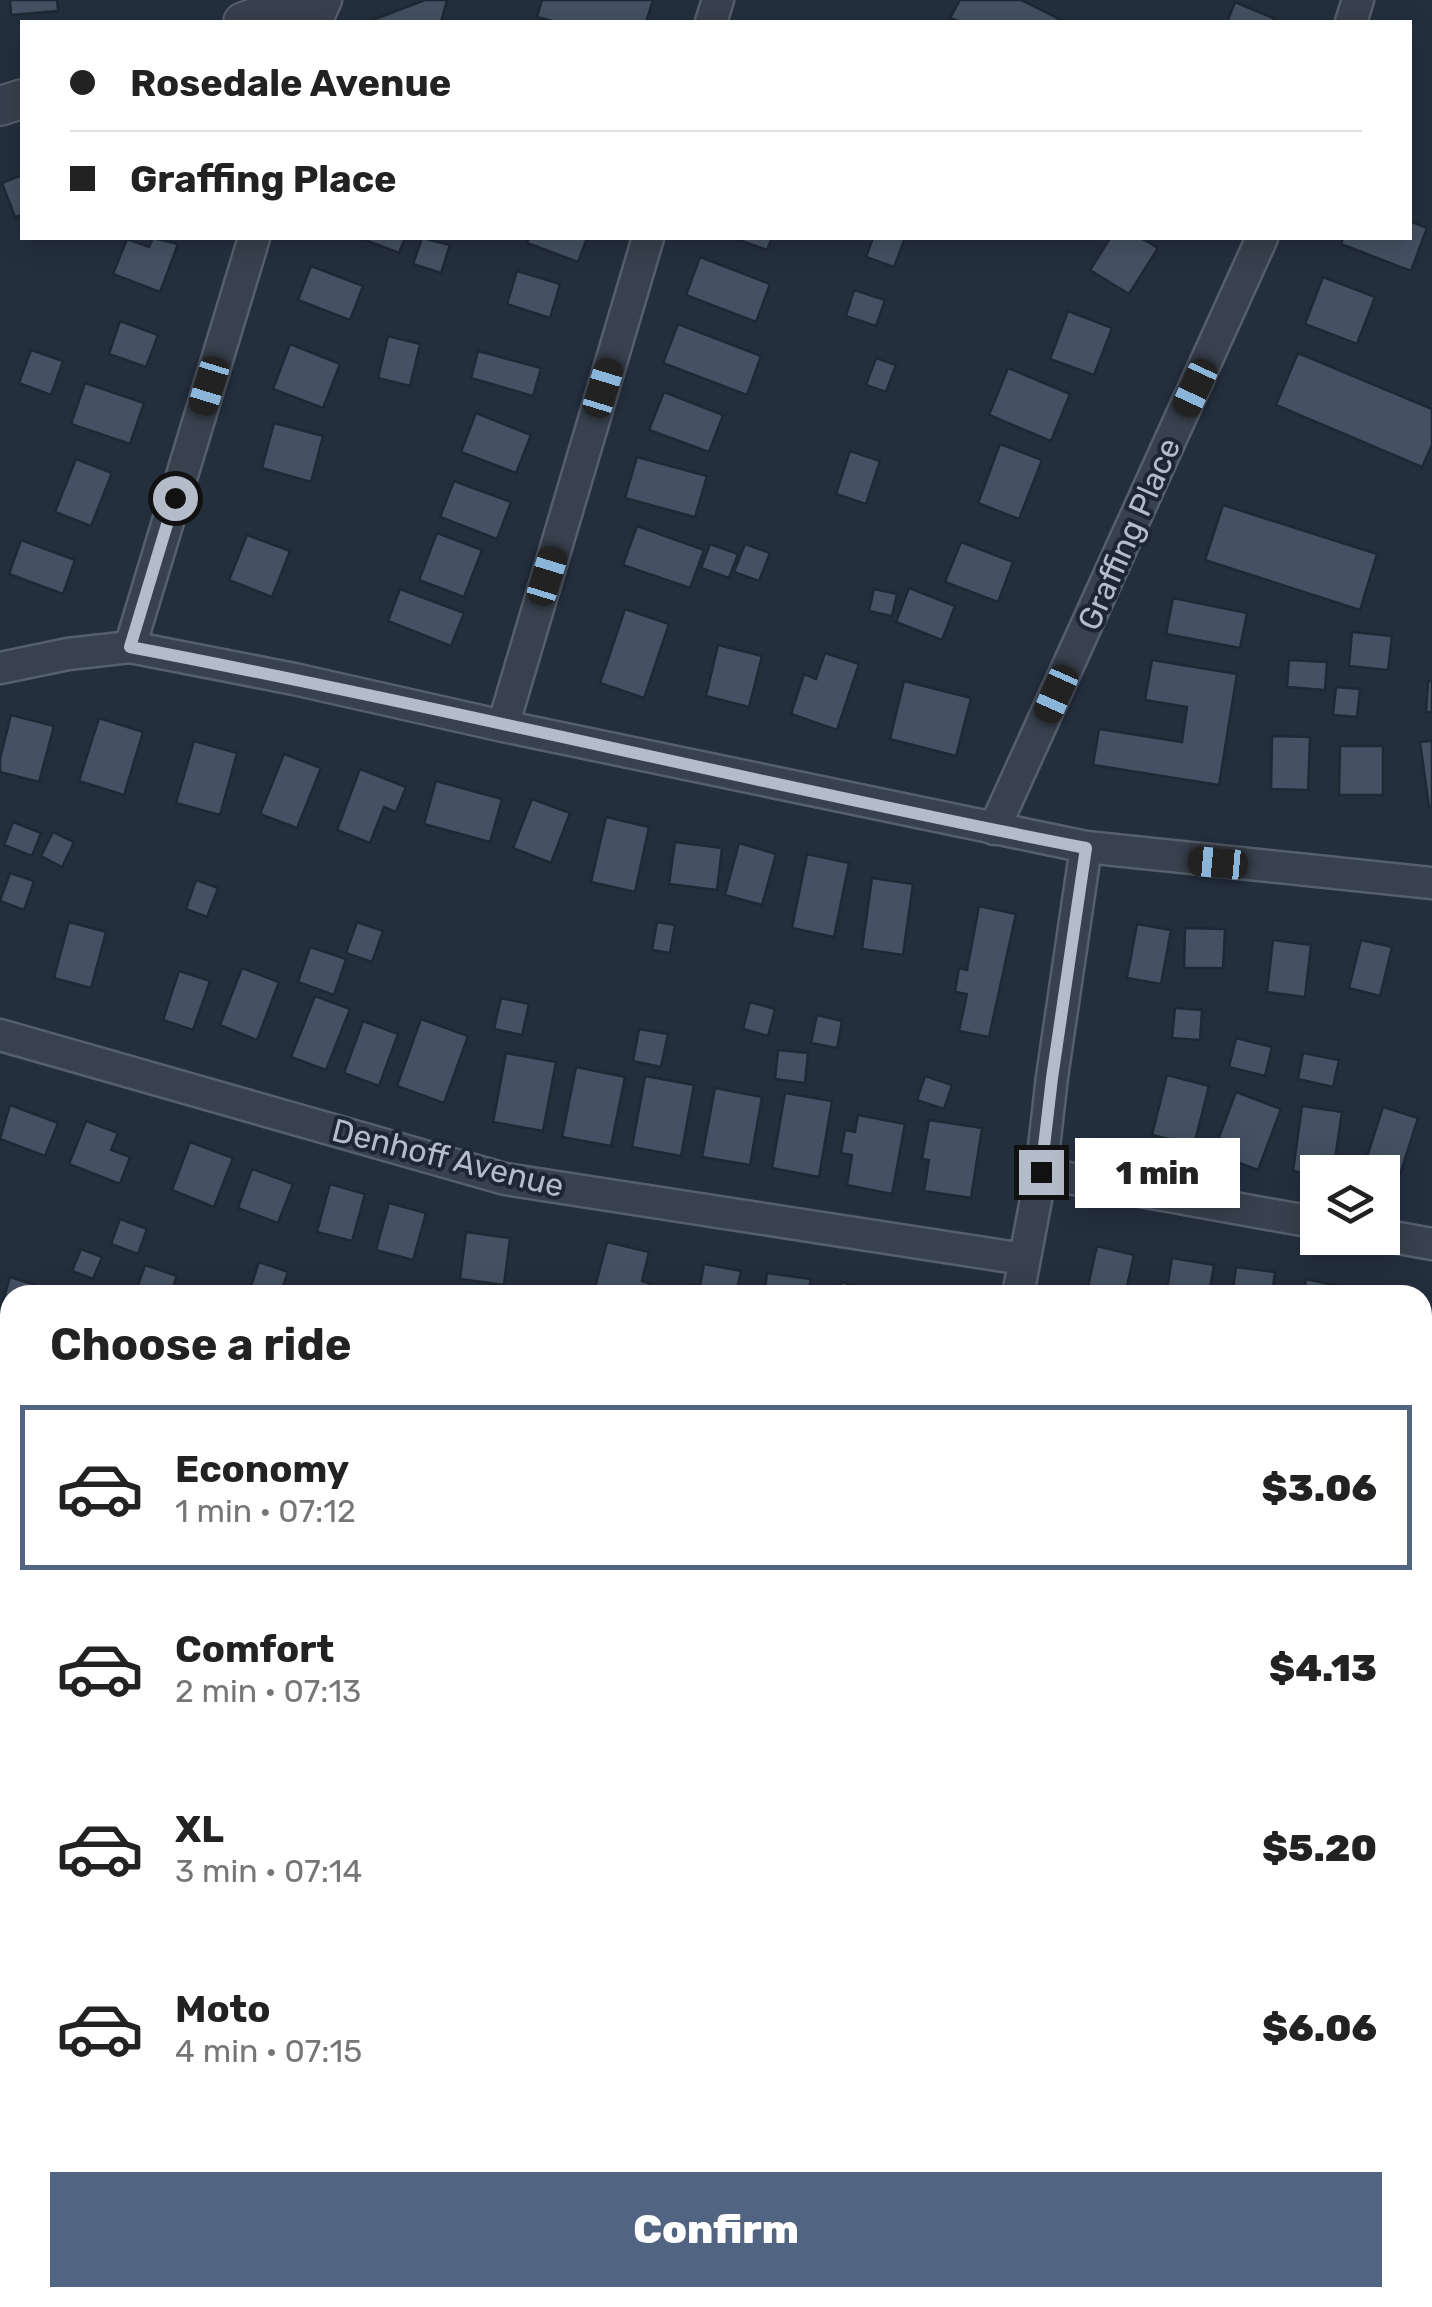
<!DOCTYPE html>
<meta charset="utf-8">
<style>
body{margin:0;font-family:Rubik,sans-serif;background:#f2f2f2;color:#222;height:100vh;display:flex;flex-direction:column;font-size:38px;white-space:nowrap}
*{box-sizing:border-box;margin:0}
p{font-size:32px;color:#767676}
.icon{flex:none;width:55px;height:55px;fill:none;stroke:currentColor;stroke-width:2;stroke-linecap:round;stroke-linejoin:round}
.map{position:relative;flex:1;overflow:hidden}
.drawer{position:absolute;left:0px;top:1285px;width:1432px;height:1022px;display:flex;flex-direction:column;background:#fff;border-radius:30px 30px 0 0;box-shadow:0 5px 25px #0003}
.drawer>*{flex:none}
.guide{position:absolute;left:20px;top:20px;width:1392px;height:220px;border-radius:0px;box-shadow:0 5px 25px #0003;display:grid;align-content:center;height:220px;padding:0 50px;background:#fff}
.fabs{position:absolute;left:1300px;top:1155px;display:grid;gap:20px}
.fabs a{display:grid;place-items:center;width:100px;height:100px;border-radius:0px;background:#fff;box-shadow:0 5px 25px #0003;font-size:50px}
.end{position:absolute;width:45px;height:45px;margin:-22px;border:12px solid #b4bcc9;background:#111;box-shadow:0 0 0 5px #111}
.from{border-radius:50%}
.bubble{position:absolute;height:70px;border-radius:0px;background:#fff;box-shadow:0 5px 25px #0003;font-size:32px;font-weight:800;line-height:70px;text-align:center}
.car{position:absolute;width:30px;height:60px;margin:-30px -15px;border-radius:12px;box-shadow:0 0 8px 2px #0007;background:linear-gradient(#222 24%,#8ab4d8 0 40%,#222 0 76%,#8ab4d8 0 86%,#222 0)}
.guide b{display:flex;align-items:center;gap:35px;height:95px;font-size:38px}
.guide b+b{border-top:2px solid #e0e0e0}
.guide i{width:25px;height:25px;background:#222}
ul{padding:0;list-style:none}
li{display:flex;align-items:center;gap:30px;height:165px;margin:0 20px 15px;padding:0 30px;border:5px solid transparent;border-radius:0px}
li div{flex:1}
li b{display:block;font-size:38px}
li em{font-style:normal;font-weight:800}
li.current{border-color:#516482}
li>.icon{width:90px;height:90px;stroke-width:1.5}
h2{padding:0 50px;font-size:45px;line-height:120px}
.button{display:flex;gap:20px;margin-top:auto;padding:20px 50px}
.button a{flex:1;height:115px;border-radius:0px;background:#516482;color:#fff;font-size:40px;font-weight:800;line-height:115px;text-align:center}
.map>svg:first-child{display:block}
</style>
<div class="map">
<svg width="1432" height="2307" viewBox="0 0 1432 2307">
<rect width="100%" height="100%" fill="#242f3e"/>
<!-- building -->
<g fill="#455162" stroke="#1f2835" stroke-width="2.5">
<polygon points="10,0 57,0 58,11 11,15"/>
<polygon points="425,0 447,0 441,22 367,22"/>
<polygon points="542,0 653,0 646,22 556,22 537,17"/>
<polygon points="960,0 1021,0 1065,22 960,22 950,18"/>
<polygon points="1235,2 1275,19 1273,22 1227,22"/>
<polygon points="22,175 22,215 15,217 2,183"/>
<polygon points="1410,221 1427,228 1411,271 1341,244 1343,238 1410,238"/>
<polygon points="153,238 178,244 160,292 113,274 127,239 149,247"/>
<polygon points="360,238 405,238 399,253"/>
<polygon points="422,238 450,245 441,273 413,264"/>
<polygon points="529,238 587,238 578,262 527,243"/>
<polygon points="733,238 772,238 767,250"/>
<polygon points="873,238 905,238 894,267 866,257"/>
<polygon points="1110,238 1141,238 1158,248 1129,294 1090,270"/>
<polygon points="700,257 770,284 756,322 686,295"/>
<polygon points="311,266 363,286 350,320 298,300"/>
<polygon points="517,271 560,284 550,318 507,304"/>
<polygon points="1323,277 1375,297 1357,344 1305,324"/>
<polygon points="854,290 885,300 876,326 846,316"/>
<polygon points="1068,311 1112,328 1094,375 1050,359"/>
<polygon points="120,321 158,335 146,367 109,354"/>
<polygon points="678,324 761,356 747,395 663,363"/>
<polygon points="388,336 420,344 410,386 378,378"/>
<polygon points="290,344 340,364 323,408 273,389"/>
<polygon points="31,350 63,361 51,395 19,383"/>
<polygon points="478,351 541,368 533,396 471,378"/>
<polygon points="1298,353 1432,409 1432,445 1422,467 1276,405"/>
<polygon points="876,358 896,365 886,392 866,385"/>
<polygon points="1008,368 1070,394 1051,441 989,415"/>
<polygon points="85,383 144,403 130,444 71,424"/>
<polygon points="664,392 723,415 709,452 649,430"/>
<polygon points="476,413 531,435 516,473 461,452"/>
<polygon points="274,423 323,436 311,482 262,468"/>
<polygon points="1000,444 1042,460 1019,519 978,503"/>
<polygon points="850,451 880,461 866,504 836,494"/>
<polygon points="637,457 707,476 695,517 625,498"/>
<polygon points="76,459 112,473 91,526 55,512"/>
<polygon points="454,481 511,502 497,539 440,517"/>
<polygon points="1223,505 1377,554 1360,610 1205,560"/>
<polygon points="637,526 704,550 690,588 623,565"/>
<polygon points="437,533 482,550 464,597 419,580"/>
<polygon points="247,535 290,551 272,597 229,580"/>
<polygon points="21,540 75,560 63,594 9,574"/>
<polygon points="961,542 1013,562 998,602 945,582"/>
<polygon points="710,544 738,554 729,578 701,568"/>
<polygon points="745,544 770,553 759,581 734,572"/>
<polygon points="909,588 955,606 942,640 896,622"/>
<polygon points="400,589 464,613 451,646 388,621"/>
<polygon points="874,589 897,594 892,616 869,611"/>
<polygon points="1173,598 1247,613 1240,648 1166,634"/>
<polygon points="625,609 669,624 644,698 600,683"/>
<polygon points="1352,632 1392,636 1388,670 1349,666"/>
<polygon points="718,645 762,656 749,707 706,696"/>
<polygon points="825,653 859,664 837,730 791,714 804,674 816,679"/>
<polygon points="1152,660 1237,674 1219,785 1093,765 1099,729 1182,742 1187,707 1145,700"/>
<polygon points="1289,660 1327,662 1325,690 1287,687"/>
<polygon points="904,681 971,698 956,756 890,739"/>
<polygon points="1428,681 1432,681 1432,712 1426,712"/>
<polygon points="1336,687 1360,689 1357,717 1333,715"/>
<polygon points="11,715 54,726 39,782 0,772 0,759"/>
<polygon points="99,718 143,732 124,795 79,781"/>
<polygon points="1272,736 1310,737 1308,790 1271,789"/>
<polygon points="194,741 237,753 220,815 176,803"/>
<polygon points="1432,741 1432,807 1429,807 1420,742"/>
<polygon points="1340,746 1383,746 1383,795 1339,795"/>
<polygon points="284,754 321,768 297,828 260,814"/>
<polygon points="360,769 406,787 396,812 384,807 370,843 337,830"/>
<polygon points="436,781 502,799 490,842 424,824"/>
<polygon points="532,799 570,813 551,863 513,848"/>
<polygon points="606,817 649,827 635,892 591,882"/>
<polygon points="13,822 41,833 32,856 4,845"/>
<polygon points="53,832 74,842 62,867 41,856"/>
<polygon points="675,842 722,848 717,890 669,884"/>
<polygon points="739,843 776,854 762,905 725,895"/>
<polygon points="807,854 849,863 834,937 792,928"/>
<polygon points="10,873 34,881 24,910 0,901"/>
<polygon points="872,878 913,884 903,955 862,949"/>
<polygon points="196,880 218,888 207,917 186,909"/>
<polygon points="979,906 1016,914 989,1037 959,1031 967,994 955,992 959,968 967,970"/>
<polygon points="69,922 106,932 91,988 54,978"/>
<polygon points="357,922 383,931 372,962 346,953"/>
<polygon points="657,922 675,925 670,953 652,950"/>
<polygon points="1137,924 1171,930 1161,984 1127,978"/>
<polygon points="1185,928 1225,929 1223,968 1184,968"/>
<polygon points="1273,940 1311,945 1305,997 1267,992"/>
<polygon points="1361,940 1392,947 1380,996 1349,988"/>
<polygon points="310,947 346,959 334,995 298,982"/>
<polygon points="242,968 279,982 257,1040 220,1025"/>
<polygon points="179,971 210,981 193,1030 163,1020"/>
<polygon points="315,996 350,1009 326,1070 291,1057"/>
<polygon points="501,998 529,1004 522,1035 494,1029"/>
<polygon points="750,1002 775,1009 768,1036 743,1029"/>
<polygon points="1175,1008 1202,1010 1200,1040 1172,1038"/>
<polygon points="817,1015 842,1021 837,1048 811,1043"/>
<polygon points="421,1019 468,1036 444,1103 397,1086"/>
<polygon points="363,1021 398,1034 379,1086 344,1073"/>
<polygon points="639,1029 668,1034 661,1067 633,1061"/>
<polygon points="1236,1038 1272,1047 1265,1076 1229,1067"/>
<polygon points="778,1050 808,1053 805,1083 775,1079"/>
<polygon points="506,1053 556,1062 543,1131 493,1122"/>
<polygon points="1303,1053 1339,1060 1333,1087 1298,1079"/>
<polygon points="576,1067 625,1077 611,1146 562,1137"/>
<polygon points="1167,1075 1209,1086 1194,1145 1152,1135"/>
<polygon points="645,1076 694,1085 681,1156 632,1147"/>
<polygon points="925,1076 952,1085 944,1109 917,1100"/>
<polygon points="715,1088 762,1097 750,1165 702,1157"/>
<polygon points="1236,1092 1281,1109 1258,1170 1213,1153"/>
<polygon points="785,1093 832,1101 819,1177 772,1168"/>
<polygon points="10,1105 58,1123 45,1156 0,1139"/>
<polygon points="1302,1106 1342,1112 1333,1172 1318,1175 1293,1171"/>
<polygon points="1383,1107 1418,1118 1397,1184 1382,1180 1382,1172 1362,1172"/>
<polygon points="858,1115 905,1124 892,1194 847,1185 852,1155 841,1153 845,1130 855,1132"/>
<polygon points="929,1120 982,1128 971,1198 924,1191 929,1160 922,1159"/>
<polygon points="86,1121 118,1133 111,1150 130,1157 120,1184 69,1164"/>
<polygon points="190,1142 233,1158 214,1207 172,1190"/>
<polygon points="252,1169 293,1184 278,1223 238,1208"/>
<polygon points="330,1184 365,1194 352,1241 317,1232"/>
<polygon points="389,1203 426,1213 413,1260 376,1250"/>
<polygon points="120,1219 147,1229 138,1254 111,1244"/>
<polygon points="466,1232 510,1238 504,1285 460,1279"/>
<polygon points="607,1242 649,1252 642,1281 651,1284 648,1295 593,1295"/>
<polygon points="1097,1246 1134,1255 1125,1295 1086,1295"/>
<polygon points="81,1249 102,1257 93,1279 72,1271"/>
<polygon points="1172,1258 1214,1265 1209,1295 1166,1295"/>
<polygon points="259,1262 288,1272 280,1295 266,1295 250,1289"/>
<polygon points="704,1264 741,1271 736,1295 689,1295 691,1284 700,1286"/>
<polygon points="145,1265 177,1276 170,1295 135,1294"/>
<polygon points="1236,1267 1275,1272 1272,1295 1232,1295"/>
<polygon points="767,1273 811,1279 808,1295 764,1295"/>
<polygon points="10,1277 33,1284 29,1295 10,1295 10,1346 0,1343 0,1311"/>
<polygon points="1306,1279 1343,1287 1341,1295 1303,1295"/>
<polygon points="841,1282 883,1293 883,1295 838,1295"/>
<polygon points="2,1450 10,1453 10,1532 0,1528"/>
<polygon points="1422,1649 1432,1651 1422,1692"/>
<polygon points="10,1676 10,1704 1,1700"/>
<polygon points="0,1825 10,1828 10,1852 0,1881"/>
<polygon points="1422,1884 1432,1886 1432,1936 1422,1935"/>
<polygon points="7,2000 10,2001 10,2051 0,2047 0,2012 3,2013"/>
<polygon points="0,2193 10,2196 10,2247 0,2244"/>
<polygon points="99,2298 133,2298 130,2307 118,2307"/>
<polygon points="178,2298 224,2298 220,2307 175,2307"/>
<polygon points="312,2298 354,2298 351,2307 310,2307"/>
<polygon points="387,2298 429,2298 428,2307 386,2307"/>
<polygon points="459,2298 503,2298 502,2307 459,2307"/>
<polygon points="1253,2298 1293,2298 1291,2307 1252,2303"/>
<polygon points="1331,2298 1370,2298 1366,2307 1327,2307"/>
</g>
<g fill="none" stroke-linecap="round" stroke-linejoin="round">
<!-- minor casing -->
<g stroke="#565f6c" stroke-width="35">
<g id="minor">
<polyline points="316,22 326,0"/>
<polyline points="711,22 718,0"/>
<polyline points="1351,22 1358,0"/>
<polyline points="130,647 254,238"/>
<polyline points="0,668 68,654 130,647 294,679 503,726 1086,847 1432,883"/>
<polyline points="503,726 648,238"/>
<polyline points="994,829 1262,238"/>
<polyline points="0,1035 505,1179 1023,1259"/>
<polyline points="1041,1173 1318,1223"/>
<polyline points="1382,1235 1432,1244"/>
<polyline points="1018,1295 1041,1173 1052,1077 1086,847"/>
<polyline points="0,1400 10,1403"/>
<polyline points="1422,1591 1432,1593"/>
<polyline points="0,1764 10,1767"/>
<polyline points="1422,1995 1432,1997"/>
<polyline points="0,2129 10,2132"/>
<polyline points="853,2298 897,2307"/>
<polyline points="554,2307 555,2298"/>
</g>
</g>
<!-- tertiary casing -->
<g stroke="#565f6c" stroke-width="42">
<g id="tertiary">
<polyline points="243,22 305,0"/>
<polyline points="0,106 22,99"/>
</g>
</g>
<!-- minor -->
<use href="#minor" stroke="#38414e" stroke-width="30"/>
<!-- tertiary -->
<use href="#tertiary" stroke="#38414e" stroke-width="38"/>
</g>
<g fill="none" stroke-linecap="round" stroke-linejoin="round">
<!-- route -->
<path stroke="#b4bcc9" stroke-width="12" d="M175,498L130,647C450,708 767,786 1086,848L1052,1078L1041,1172"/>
</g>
<g text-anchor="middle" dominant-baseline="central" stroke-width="8" stroke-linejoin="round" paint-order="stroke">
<!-- street labels -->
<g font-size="32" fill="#b4bcc9" stroke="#1d2633">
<text transform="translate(1129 534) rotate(-66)">Graffing Place</text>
<text transform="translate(448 1158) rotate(14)">Denhoff Avenue</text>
</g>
</g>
</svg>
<div class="fabs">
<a><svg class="icon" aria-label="layers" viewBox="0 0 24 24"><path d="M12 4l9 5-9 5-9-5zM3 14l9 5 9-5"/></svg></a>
</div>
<i class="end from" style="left:175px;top:498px"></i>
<i class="end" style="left:1041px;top:1172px"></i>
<div class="bubble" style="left:1075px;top:1138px;width:165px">1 min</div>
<i class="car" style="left:209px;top:386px;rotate:197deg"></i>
<i class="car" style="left:603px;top:388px;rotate:17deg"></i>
<i class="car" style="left:1195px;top:388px;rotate:205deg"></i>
<i class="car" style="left:547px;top:576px;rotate:17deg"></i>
<i class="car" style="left:1056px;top:694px;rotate:204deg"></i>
<i class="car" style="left:1218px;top:863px;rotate:275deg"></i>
<div class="guide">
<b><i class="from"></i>Rosedale Avenue</b>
<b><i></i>Graffing Place</b>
</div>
<section class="drawer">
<h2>Choose a ride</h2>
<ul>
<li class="current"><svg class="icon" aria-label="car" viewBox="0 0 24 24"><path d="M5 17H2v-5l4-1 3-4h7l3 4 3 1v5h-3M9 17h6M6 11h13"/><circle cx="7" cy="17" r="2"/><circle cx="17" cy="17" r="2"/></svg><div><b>Economy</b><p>1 min · 07:12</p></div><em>$3.06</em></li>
<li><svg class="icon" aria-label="car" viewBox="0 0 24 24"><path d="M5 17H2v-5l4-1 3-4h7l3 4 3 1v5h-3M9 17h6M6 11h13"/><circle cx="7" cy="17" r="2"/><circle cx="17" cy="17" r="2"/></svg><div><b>Comfort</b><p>2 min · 07:13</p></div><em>$4.13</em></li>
<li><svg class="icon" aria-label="car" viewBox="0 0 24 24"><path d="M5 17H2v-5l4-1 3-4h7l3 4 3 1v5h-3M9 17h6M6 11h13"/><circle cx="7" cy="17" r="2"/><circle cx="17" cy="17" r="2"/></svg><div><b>XL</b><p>3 min · 07:14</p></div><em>$5.20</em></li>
<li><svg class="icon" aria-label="car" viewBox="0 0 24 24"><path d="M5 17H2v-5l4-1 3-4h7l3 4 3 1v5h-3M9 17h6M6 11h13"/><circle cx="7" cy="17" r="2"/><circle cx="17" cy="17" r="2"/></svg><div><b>Moto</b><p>4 min · 07:15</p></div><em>$6.06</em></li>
</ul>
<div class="button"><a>Confirm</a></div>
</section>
</div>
